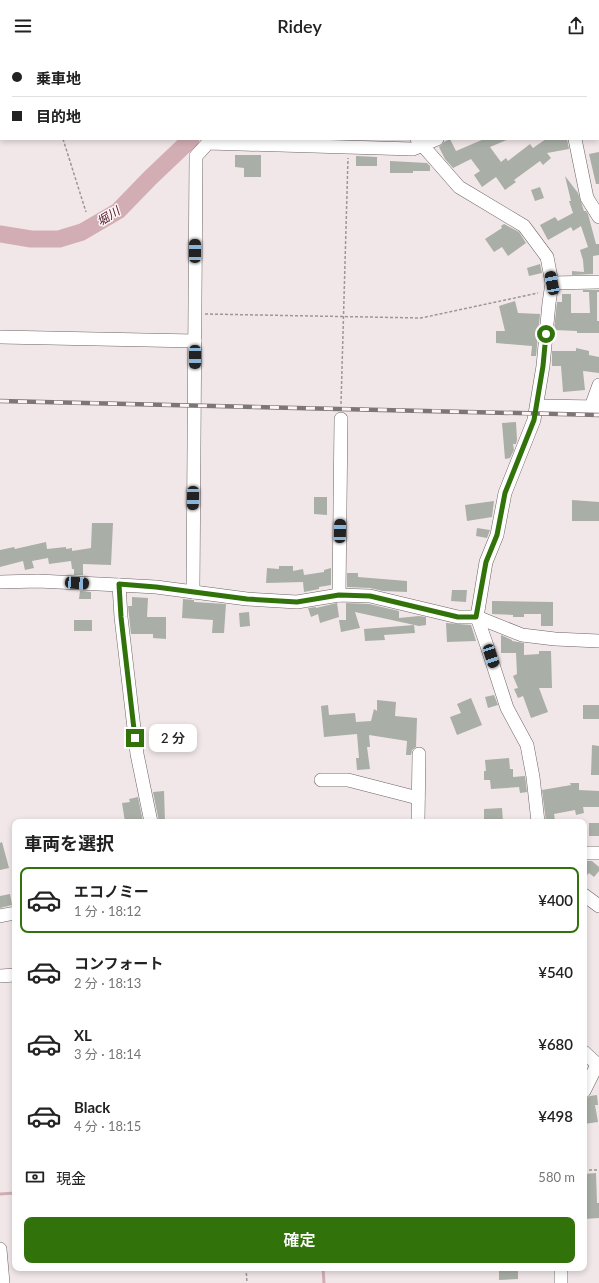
<!DOCTYPE html>
<html lang="ja">
<meta charset="utf-8">
<style>
body{margin:0;font-family:Lato,"Noto Sans JP",sans-serif;background:#f6f6f6;color:#222;height:100vh;display:flex;flex-direction:column;font-size:15px;white-space:nowrap}
*{box-sizing:border-box;margin:0}
p{font-size:13px;color:#767676}
.icon{flex:none;width:22px;height:22px;fill:none;stroke:currentColor;stroke-width:2;stroke-linecap:round;stroke-linejoin:round}
.map{position:relative;flex:1;overflow:hidden}
.panel{position:absolute;left:12px;top:767px;width:575px;height:452px;display:flex;flex-direction:column;background:#fff;border-radius:8px;box-shadow:0 2px 6px #0003}
.panel>*{flex:none}
.top-card{position:absolute;left:0px;top:0px;width:599px;height:88px;box-shadow:0 2px 6px #0003;display:grid;align-content:center;height:88px;padding:0 12px;background:#fff}
.end{position:absolute;width:18px;height:18px;margin:-9px;border:5px solid #32720b;background:#fff;box-shadow:0 0 0 2px #fff}
.from{border-radius:50%}
.bubble{position:absolute;height:28px;border-radius:8px;background:#fff;box-shadow:0 2px 6px #0003;font-size:13px;font-weight:600;line-height:28px;text-align:center}
.car{position:absolute;width:12px;height:24px;margin:-12px -6px;border-radius:5px;box-shadow:0 0 3px 1px #0007;background:linear-gradient(#222 24%,#8ab4d8 0 40%,#222 0 76%,#8ab4d8 0 86%,#222 0)}
.top-card b{display:flex;align-items:center;gap:14px;height:38px;font-size:15px}
.top-card b+b{border-top:1px solid #e0e0e0}
.top-card i{width:10px;height:10px;background:#222}
ul{padding:0;list-style:none}
li{display:flex;align-items:center;gap:12px;height:66px;margin:0 8px 6px;padding:0 4px;border:2px solid transparent;border-radius:8px}
li div{flex:1}
li b{display:block;font-size:15px}
li em{font-style:normal;font-weight:600}
li.active{border-color:#32720b}
li>.icon{width:36px;height:36px;stroke-width:1.5}
h2{padding:0 12px;font-size:18px;line-height:48px}
.pay{display:flex;align-items:center;gap:10px;height:44px;padding:0 12px;font-size:15px}
.pay p{margin-inline-start:auto}
.cta{display:flex;gap:8px;margin-top:auto;padding:8px 12px}
.cta a{flex:1;height:46px;border-radius:8px;background:#32720b;color:#fff;font-size:16px;font-weight:600;line-height:46px;text-align:center}
header{display:flex;justify-content:space-between;align-items:center;height:52px;padding:0 12px;background:#fff;font-size:18px;font-weight:600}
.map>svg:first-child{display:block}
</style>
<header><svg class="icon" aria-label="menu" viewBox="0 0 24 24"><path d="M4 6h16M4 12h16M4 18h16"/></svg>Ridey<svg class="icon" aria-label="share" viewBox="0 0 24 24"><path d="M12 15V3M7 8l5-5 5 5M5 13v7h14v-7"/></svg></header>
<div class="map">
<svg width="599" height="1231" viewBox="0 0 599 1231">
<rect width="100%" height="100%" fill="#f1e7e8"/>
<g fill="none" stroke-linecap="round" stroke-linejoin="round">
<!-- stream -->
<g stroke="#d3adb4" stroke-width="3">
<polyline points="0,1142 15,1141"/>
<polyline points="323,1216 324,1231"/>
</g>
<!-- river -->
<g stroke="#d3adb4" stroke-width="17">
<polyline points="286,1 287,0"/>
<polyline points="0,182 31,187 59,187 82,180 118,159 150,126 191,87"/>
</g>
</g>
<!-- building -->
<g fill="#a9aea7">
<polygon points="450,87 456,99 484,87 509,87 490,95 501,110 506,106 508,109 530,92 533,96 546,87 567,87 569,97 547,101 551,106 543,113 540,109 514,128 516,130 505,138 496,125 482,135 474,123 480,119 471,107 453,116 445,107 439,95 444,90"/>
<polygon points="599,100 599,132 596,132 589,102"/>
<polygon points="235,103 261,103 261,125 244,125 244,116 235,115"/>
<polygon points="356,104 377,105 377,114 356,114"/>
<polygon points="390,109 427,111 430,114 430,119 413,119 413,121 390,121"/>
<polygon points="565,124 578,141 584,159 586,159 588,162 596,192 599,192 599,203 593,204 593,222 572,223 572,219 584,220 583,208 580,198 588,195 581,174 573,179 571,175 548,188 540,173 555,165 558,169 573,161 569,149 571,149"/>
<polygon points="540,135 544,146 535,149 531,138"/>
<polygon points="504,172 519,180 526,191 508,204 502,195 494,200 485,187 502,176 501,174"/>
<polygon points="540,212 542,221 529,224 527,216"/>
<polygon points="583,238 599,238 599,240 597,240 597,269 599,269 599,281 577,281 577,279 554,278 557,250 562,250 562,242 571,242 571,261 590,261 589,240 583,240"/>
<polygon points="515,249 518,261 540,262 536,304 531,304 532,294 496,291 496,279 505,279 499,254"/>
<polygon points="576,296 589,299 589,303 599,305 599,321 583,319 585,338 563,340 561,314 552,314 552,299 576,299"/>
<polygon points="516,370 517,388 516,392 513,392 514,398 510,406 505,407 502,371"/>
<polygon points="314,445 327,445 327,463 314,462"/>
<polygon points="572,448 599,450 599,469 572,469"/>
<polygon points="494,449 492,465 467,469 465,453"/>
<polygon points="92,471 113,471 111,513 83,512 83,523 74,523 74,517 72,517 71,509 49,512 48,506 32,509 34,516 25,518 23,509 0,515 0,498 14,495 15,497 46,490 47,497 66,495 66,497 72,496 72,499 91,496"/>
<polygon points="477,476 490,478 487,486 476,484"/>
<polygon points="279,514 293,514 293,519 303,517 304,523 324,520 324,518 331,516 331,533 319,535 319,537 304,540 303,530 266,531 267,516 279,517"/>
<polygon points="347,521 358,521 358,525 407,529 407,540 383,539 370,536 347,535"/>
<polygon points="452,538 467,538 466,550 451,549"/>
<polygon points="80,539 91,540 91,547 79,547"/>
<polygon points="132,545 148,546 147,565 166,565 166,587 153,586 153,582 131,582 128,554 132,554"/>
<polygon points="183,547 194,548 194,550 226,552 224,581 212,581 213,568 182,566"/>
<polygon points="492,549 553,550 553,574 541,574 541,562 524,562 524,565 513,565 513,563 492,562"/>
<polygon points="337,551 339,565 320,571 318,562 311,565 308,556 316,555 316,556"/>
<polygon points="346,551 369,552 399,559 399,566 419,564 426,565 426,573 419,574 355,560 360,576 341,580 339,568 346,568"/>
<polygon points="249,560 250,574 240,575 239,561"/>
<rect x="74" y="568" width="18" height="11"/>
<polygon points="446,571 471,573 476,589 447,590"/>
<polygon points="414,573 415,581 384,583 385,588 365,589 364,577"/>
<polygon points="501,583 512,588 512,589 524,591 524,603 539,602 539,599 551,599 552,636 539,636 548,660 531,666 523,644 518,646 514,637 518,636 513,624 517,622 516,601 501,601"/>
<polygon points="494,643 498,653 488,656 485,645"/>
<polygon points="471,646 482,673 457,683 450,665 461,661 457,652"/>
<polygon points="377,648 396,650 395,664 417,666 416,695 412,698 411,703 406,703 407,689 369,683 370,695 367,695 370,717 357,718 356,706 359,706 357,682 324,685 321,654 328,653 329,663 355,661 356,670 371,669 374,657 377,659"/>
<rect x="583" y="653" width="16" height="14"/>
<polygon points="592,693 599,694 599,723 591,723"/>
<polygon points="509,706 510,717 513,717 513,725 525,724 527,740 520,741 519,735 491,737 490,728 484,728 484,719 486,719 485,708"/>
<polygon points="570,731 579,731 579,738 599,739 599,755 583,755 584,761 576,763 575,758 554,762 555,769 546,770 542,738 571,733"/>
<polygon points="164,739 165,770 159,770 153,740"/>
<polygon points="138,745 143,770 125,770 122,751 130,750 129,747"/>
<polygon points="502,756 503,770 484,770 484,757"/>
<rect x="589" y="771" width="10" height="13"/>
<polygon points="2,790 9,816 0,818 0,791"/>
<polygon points="584,809 592,809 599,815 599,819 594,825 589,821 584,826"/>
<polygon points="10,842 12,853 0,856 0,844"/>
<polygon points="597,1043 598,1053 595,1053 598,1070 584,1072 585,1047 590,1044"/>
<polygon points="596,1121 597,1151 599,1151 599,1166 584,1167 584,1122"/>
<polygon points="499,1216 518,1216 518,1227 499,1228"/>
</g>
<g fill="none" stroke-linecap="round" stroke-linejoin="round">
<!-- minor casing -->
<g stroke="#6d6465" stroke-width="14">
<g id="minor">
<polyline points="350,0 351,1"/>
<polyline points="598,22 599,21"/>
<polyline points="417,87 459,135 524,174 547,205 552,231 549,251 543,314 534,368 505,441 497,483 486,510 477,565 486,591 507,656 527,693 533,725 538,770"/>
<polyline points="575,87 587,146 599,165"/>
<polyline points="552,231 599,230"/>
<polyline points="0,285 195,289"/>
<polyline points="537,354 599,355"/>
<polyline points="591,355 599,333"/>
<polyline points="0,530 38,529 119,533 156,535 247,547 297,550 339,543 370,544 458,565 477,565 522,583 555,587 599,589"/>
<polyline points="119,533 121,565 137,702 151,770"/>
<polyline points="193,540 196,104 208,91 413,97 437,87"/>
<polyline points="339,543 341,367"/>
<polyline points="321,728 348,728 418,746"/>
<polyline points="418,770 419,702"/>
<polyline points="584,801 599,801"/>
<polyline points="584,843 599,854"/>
<polyline points="0,864 15,861"/>
<polyline points="0,924 15,923"/>
<polyline points="584,1000 599,1014"/>
<polyline points="584,1039 597,1013"/>
<polyline points="0,1197 3,1231"/>
<polyline points="561,1216 561,1231"/>
</g>
</g>
<!-- path -->
<g stroke="#9d9596" stroke-width="1.5" stroke-dasharray="3 2" stroke-linecap="butt">
<polyline points="34,0 34,1"/>
<polyline points="153,1 159,0"/>
<polyline points="567,1 567,0"/>
<polyline points="63,87 86,160"/>
<polyline points="205,262 421,266 538,241"/>
<polyline points="341,352 348,106"/>
<polyline points="584,1118 599,1118"/>
<polyline points="246,1216 247,1231"/>
</g>
<!-- minor -->
<use href="#minor" stroke="#fff" stroke-width="13"/>
<!-- rail casing -->
<g stroke="#7d7677" stroke-width="4.5">
<polyline id="rail" points="0,349 599,363"/>
</g>
<!-- rail -->
<use href="#rail" stroke="#fff4f6" stroke-width="3" stroke-dasharray="9" stroke-linecap="butt"/>
</g>
<g fill="none" stroke-linecap="round" stroke-linejoin="round">
<!-- route -->
<polyline stroke="#32720b" stroke-width="5" points="135,686 121,565 119,532 156,535 247,547 297,550 339,543 370,544 458,565 476,565 486,510 497,483 505,441 534,368 543,314 546,282"/>
</g>
<g text-anchor="middle" dominant-baseline="central" stroke-width="3" stroke-linejoin="round" paint-order="stroke">
<!-- water labels -->
<g font-size="12" font-style="italic" fill="#481825" stroke="#fff4f6">
<text transform="translate(108 164) rotate(-32)">堀川</text>
</g>
</g>
</svg>
<i class="end from" style="left:546px;top:282px"></i>
<i class="end" style="left:135px;top:686px"></i>
<div class="bubble" style="left:149px;top:672px;width:48px">2 分</div>
<i class="car" style="left:195px;top:199px;rotate:0deg"></i>
<i class="car" style="left:552px;top:231px;rotate:349deg"></i>
<i class="car" style="left:195px;top:305px;rotate:180deg"></i>
<i class="car" style="left:193px;top:446px;rotate:181deg"></i>
<i class="car" style="left:340px;top:479px;rotate:1deg"></i>
<i class="car" style="left:77px;top:531px;rotate:94deg"></i>
<i class="car" style="left:491px;top:604px;rotate:162deg"></i>
<div class="top-card">
<b><i class="from"></i>乗車地</b>
<b><i></i>目的地</b>
</div>
<section class="panel">
<h2>車両を選択</h2>
<ul>
<li class="active"><svg class="icon" aria-label="car" viewBox="0 0 24 24"><path d="M5 17H2v-5l4-1 3-4h7l3 4 3 1v5h-3M9 17h6M6 11h13"/><circle cx="7" cy="17" r="2"/><circle cx="17" cy="17" r="2"/></svg><div><b>エコノミー</b><p>1 分 · 18:12</p></div><em>¥400</em></li>
<li><svg class="icon" aria-label="car" viewBox="0 0 24 24"><path d="M5 17H2v-5l4-1 3-4h7l3 4 3 1v5h-3M9 17h6M6 11h13"/><circle cx="7" cy="17" r="2"/><circle cx="17" cy="17" r="2"/></svg><div><b>コンフォート</b><p>2 分 · 18:13</p></div><em>¥540</em></li>
<li><svg class="icon" aria-label="car" viewBox="0 0 24 24"><path d="M5 17H2v-5l4-1 3-4h7l3 4 3 1v5h-3M9 17h6M6 11h13"/><circle cx="7" cy="17" r="2"/><circle cx="17" cy="17" r="2"/></svg><div><b>XL</b><p>3 分 · 18:14</p></div><em>¥680</em></li>
<li><svg class="icon" aria-label="car" viewBox="0 0 24 24"><path d="M5 17H2v-5l4-1 3-4h7l3 4 3 1v5h-3M9 17h6M6 11h13"/><circle cx="7" cy="17" r="2"/><circle cx="17" cy="17" r="2"/></svg><div><b>Black</b><p>4 分 · 18:15</p></div><em>¥498</em></li>
</ul>
<div class="pay"><svg class="icon" aria-label="cash" viewBox="0 0 24 24"><path d="M3 7h18v10H3z"/><circle cx="12" cy="12" r="2"/></svg>現金<p>580 m</p></div>
<div class="cta"><a>確定</a></div>
</section>
</div>
